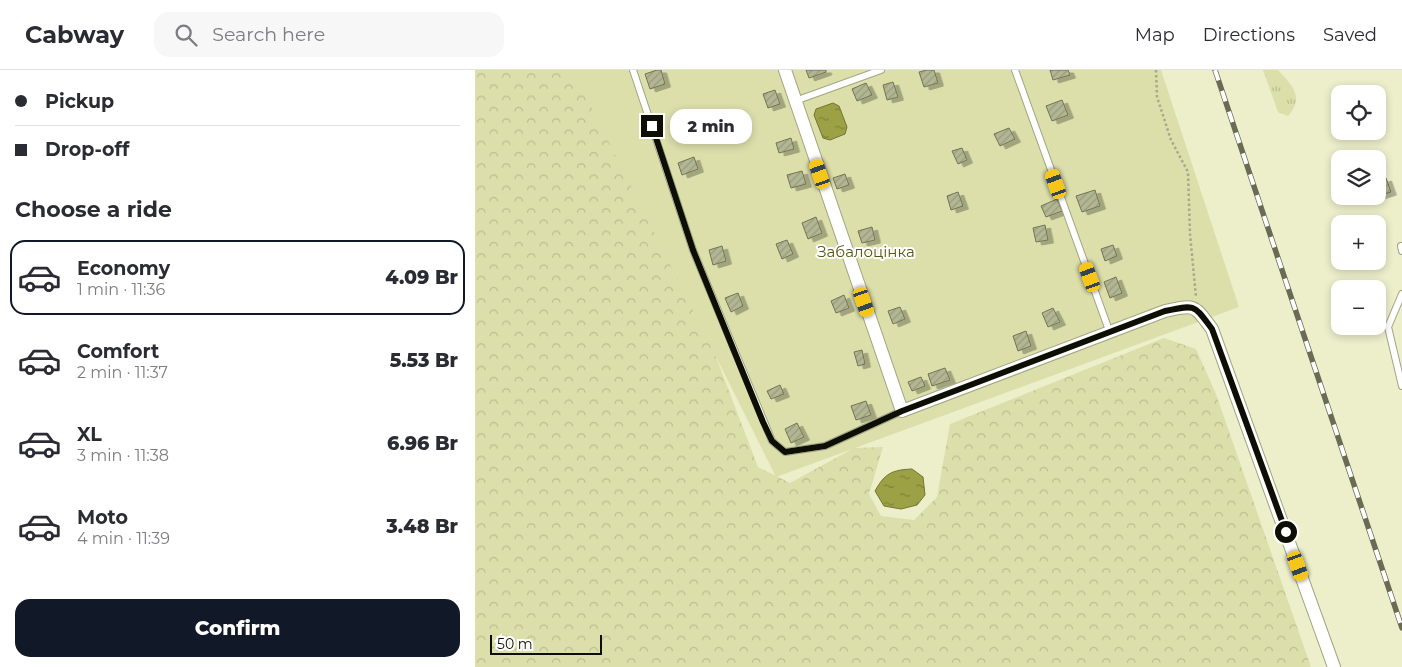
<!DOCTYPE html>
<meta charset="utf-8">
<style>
body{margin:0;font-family:Montserrat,sans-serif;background:#f7f7f7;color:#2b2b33;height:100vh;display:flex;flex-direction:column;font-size:19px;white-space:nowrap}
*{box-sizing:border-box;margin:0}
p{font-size:16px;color:#7c7c81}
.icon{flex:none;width:28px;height:28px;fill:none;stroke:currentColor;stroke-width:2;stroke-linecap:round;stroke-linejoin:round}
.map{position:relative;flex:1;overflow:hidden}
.side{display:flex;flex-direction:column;background:#fff;width:475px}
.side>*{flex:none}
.guide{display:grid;align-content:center;height:110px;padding:0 15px;background:#fff}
.controls{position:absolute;left:856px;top:15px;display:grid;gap:10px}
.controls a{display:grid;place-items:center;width:55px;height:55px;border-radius:10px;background:#fff;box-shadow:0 2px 8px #0003;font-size:25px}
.scale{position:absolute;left:15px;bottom:12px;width:112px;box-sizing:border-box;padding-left:5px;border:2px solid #0e0f04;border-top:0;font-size:14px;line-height:18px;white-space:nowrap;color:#0e0f04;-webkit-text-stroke:4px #fff;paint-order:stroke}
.end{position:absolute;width:22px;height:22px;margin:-11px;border:6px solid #0e0f04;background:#fff;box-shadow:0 0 0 2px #fff}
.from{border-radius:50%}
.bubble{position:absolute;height:35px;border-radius:15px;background:#fff;box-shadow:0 2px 8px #0003;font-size:16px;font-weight:800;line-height:35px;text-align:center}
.car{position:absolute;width:15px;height:30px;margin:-15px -8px;border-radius:6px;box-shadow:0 0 4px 1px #0007;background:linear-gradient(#f5c518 24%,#345 0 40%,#f5c518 0 76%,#345 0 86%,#f5c518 0)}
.guide b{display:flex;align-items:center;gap:18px;height:48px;font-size:19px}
.guide b+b{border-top:1px solid #e1e1e2}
.guide i{width:12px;height:12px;background:#2b2b33}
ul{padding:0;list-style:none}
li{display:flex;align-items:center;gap:15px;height:75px;margin:0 10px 8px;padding:0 5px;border:2px solid transparent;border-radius:15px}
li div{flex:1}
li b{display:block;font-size:19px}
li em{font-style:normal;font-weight:800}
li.active{border-color:#111827}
li>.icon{width:45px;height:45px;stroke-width:1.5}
h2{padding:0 15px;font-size:22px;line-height:60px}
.button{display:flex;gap:10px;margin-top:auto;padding:10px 15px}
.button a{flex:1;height:58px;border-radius:15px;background:#111827;color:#fff;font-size:20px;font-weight:800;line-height:58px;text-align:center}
header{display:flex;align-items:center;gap:30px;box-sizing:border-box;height:70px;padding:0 25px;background:#fff;border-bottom:1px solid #e1e1e2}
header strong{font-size:24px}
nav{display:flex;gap:28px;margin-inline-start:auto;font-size:18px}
.search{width:350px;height:45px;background:#f7f7f7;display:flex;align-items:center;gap:12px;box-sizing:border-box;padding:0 18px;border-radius:15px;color:#7c7c81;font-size:19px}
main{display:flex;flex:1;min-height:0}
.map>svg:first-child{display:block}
</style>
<header>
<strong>Cabway</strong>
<div class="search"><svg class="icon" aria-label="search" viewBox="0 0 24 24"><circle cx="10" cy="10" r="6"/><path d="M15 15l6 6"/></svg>Search here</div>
<nav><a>Map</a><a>Directions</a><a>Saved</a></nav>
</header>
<main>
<section class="side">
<div class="guide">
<b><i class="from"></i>Pickup</b>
<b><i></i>Drop-off</b>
</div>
<h2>Choose a ride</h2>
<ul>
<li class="active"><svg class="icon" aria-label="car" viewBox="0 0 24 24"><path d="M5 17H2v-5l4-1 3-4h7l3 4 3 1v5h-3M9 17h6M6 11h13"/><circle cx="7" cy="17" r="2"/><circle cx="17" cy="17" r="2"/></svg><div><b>Economy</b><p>1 min · 11:36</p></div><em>4.09 Br</em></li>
<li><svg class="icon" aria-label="car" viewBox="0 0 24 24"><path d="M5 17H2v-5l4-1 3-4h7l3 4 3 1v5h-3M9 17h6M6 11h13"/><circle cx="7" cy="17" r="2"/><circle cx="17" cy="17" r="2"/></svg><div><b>Comfort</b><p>2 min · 11:37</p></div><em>5.53 Br</em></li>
<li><svg class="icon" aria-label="car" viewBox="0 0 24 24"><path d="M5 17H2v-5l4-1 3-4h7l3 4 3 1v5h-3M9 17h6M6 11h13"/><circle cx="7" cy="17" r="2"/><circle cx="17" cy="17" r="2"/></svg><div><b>XL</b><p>3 min · 11:38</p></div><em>6.96 Br</em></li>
<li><svg class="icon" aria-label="car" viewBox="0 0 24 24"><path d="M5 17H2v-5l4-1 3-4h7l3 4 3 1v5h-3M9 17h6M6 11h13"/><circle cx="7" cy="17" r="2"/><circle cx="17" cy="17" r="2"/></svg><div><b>Moto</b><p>4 min · 11:39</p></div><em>3.48 Br</em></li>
</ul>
<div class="button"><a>Confirm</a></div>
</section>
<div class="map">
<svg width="927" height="597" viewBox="0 0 927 597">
<defs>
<pattern id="grass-tufts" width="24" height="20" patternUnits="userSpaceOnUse" patternTransform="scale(1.25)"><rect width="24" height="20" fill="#dcdfaa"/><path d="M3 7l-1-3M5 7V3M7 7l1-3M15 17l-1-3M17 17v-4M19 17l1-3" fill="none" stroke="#bcbe91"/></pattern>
<pattern id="forest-crowns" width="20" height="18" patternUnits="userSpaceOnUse" patternTransform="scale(1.25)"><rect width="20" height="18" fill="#dcdfaa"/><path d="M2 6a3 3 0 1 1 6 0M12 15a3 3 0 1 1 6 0" fill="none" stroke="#bcbe91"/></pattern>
<pattern id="water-ripples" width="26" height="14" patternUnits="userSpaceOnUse" patternTransform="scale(1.25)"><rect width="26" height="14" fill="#9da145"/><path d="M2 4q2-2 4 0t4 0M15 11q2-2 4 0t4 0" fill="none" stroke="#7e8237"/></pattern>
<pattern id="building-hatch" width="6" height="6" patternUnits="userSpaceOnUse" patternTransform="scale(1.25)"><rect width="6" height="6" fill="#b3b693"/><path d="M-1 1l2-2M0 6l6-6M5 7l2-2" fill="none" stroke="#999b7d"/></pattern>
<filter id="shadow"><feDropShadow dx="5.5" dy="3" stdDeviation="0" flood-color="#0004"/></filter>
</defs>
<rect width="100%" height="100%" fill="#ecefca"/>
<!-- grass -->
<path fill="url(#grass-tufts)" d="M788,0H803C817,15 830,27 813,46L803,42Z"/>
<!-- forest -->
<polygon fill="url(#forest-crowns)" points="0,0 122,0 151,51 283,397 315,413 379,378 408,377 394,424 406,446 439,450 462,427 475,354 689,268 721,279 741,324 836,597 0,597"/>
<!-- garden -->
<polygon fill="#dcdfaa" points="98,0 686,0 764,237 301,407"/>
<!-- water -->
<g fill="url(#water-ripples)" stroke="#727532">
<polygon points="358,33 364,36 372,57 370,64 355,70 348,68 339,45 341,39"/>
<path d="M437,399L448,407L450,425L442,435L426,439L409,436L400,421C410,403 417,400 437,399Z"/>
</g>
<!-- building -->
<g fill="url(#building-hatch)" stroke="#727453" filter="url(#shadow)">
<polygon points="182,0 186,0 190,14 175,19 170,4"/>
<polygon points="331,0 351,0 351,2 334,8"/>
<polygon points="452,0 459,0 463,13 449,17 444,2"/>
<polygon points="575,0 593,0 595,5 578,10"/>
<polygon points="418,12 423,27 412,30 408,15"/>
<polygon points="391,13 397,25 382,31 377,19"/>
<polygon points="300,20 305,34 293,38 288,24"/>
<polygon points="587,30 593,45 577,51 571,36"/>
<polygon points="534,58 540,69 525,76 519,64"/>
<polygon points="316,68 319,79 304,83 301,73"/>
<polygon points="487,78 492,90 483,94 477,81"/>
<polygon points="219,87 223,99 207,105 203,93"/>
<polygon points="327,101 331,114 316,118 312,105"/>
<polygon points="370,104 374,115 362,119 358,108"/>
<polygon points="911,108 916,122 901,127 900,126 902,126 902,111"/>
<polygon points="620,120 625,136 607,142 601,126"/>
<polygon points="483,122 488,136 476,140 472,126"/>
<polygon points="582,129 587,141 571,147 566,136"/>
<polygon points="341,147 347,163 333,169 327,153"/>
<polygon points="570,155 573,170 561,172 558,158"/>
<polygon points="397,157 400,170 387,173 383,161"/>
<polygon points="312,170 318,184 307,189 301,174"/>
<polygon points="638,175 642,186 630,191 626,179"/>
<polygon points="247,176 251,191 238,195 234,180"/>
<polygon points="641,207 647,223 635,228 629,212"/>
<polygon points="263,223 268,236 256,242 250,228"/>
<polygon points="369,225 374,238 361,243 356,231"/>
<polygon points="425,237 430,249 418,254 413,241"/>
<polygon points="578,238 585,252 573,257 567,243"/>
<polygon points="551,261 556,276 543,281 538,266"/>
<polygon points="387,280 390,294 383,296 379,282"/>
<polygon points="470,298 475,310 457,316 453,304"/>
<polygon points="446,307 450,316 437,321 433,312"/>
<polygon points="305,315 309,324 296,329 292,321"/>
<polygon points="391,331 396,345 381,350 376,336"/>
<polygon points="322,353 329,367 316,373 310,359"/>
</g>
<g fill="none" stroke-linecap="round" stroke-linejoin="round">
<!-- service casing -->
<g stroke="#a2a582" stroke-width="8">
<g id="service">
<polyline points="158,0 218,180 297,371 310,382 350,376 427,341"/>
<polyline points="540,0 635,263"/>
<polyline points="320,31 406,0"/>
<polyline points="926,176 927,181"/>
<polyline points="927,224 913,257 927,316"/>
</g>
</g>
<!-- minor casing -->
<g stroke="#a2a582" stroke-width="14">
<path id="minor" d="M310,0L427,341L690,241C721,234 719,235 737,259L859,597"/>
</g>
<!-- path -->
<polyline stroke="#a7a98c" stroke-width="2.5" stroke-dasharray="2.5 2.5" stroke-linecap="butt" points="681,0 682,27 696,70 713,102 715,164 721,227"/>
<!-- service -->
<use href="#service" stroke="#fff" stroke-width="6"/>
<!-- minor -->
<use href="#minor" stroke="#fff" stroke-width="12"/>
<!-- rail casing -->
<g stroke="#696b55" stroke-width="5.5">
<polyline id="rail" points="740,0 927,558"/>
</g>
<!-- rail -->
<use href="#rail" stroke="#fff" stroke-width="4" stroke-dasharray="11" stroke-linecap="butt"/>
</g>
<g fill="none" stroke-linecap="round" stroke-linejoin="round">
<!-- route -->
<path stroke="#0e0f04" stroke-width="6" d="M177,56L218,180L288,352L297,371L310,382L350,376L427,341L690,241C721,234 719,235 737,259L811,462"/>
</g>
<g text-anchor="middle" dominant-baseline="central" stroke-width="4" stroke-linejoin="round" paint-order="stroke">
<!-- park labels -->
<g font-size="15" fill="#555713" stroke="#fff">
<text x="391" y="181">Забалоцінка</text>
</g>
</g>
</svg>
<div class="controls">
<a><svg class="icon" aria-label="locate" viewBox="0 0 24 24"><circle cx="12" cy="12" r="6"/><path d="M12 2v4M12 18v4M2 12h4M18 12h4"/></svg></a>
<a><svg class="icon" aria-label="layers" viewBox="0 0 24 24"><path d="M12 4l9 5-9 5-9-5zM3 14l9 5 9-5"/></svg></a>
<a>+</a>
<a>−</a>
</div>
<div class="scale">50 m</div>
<i class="end from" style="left:811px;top:462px"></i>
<i class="end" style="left:177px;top:56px"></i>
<div class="bubble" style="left:195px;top:39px;width:82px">2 min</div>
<i class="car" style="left:345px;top:104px;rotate:341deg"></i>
<i class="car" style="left:581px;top:114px;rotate:340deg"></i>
<i class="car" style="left:615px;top:207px;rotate:340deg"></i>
<i class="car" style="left:389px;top:232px;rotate:161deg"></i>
<i class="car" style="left:823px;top:496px;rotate:160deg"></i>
</div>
</main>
